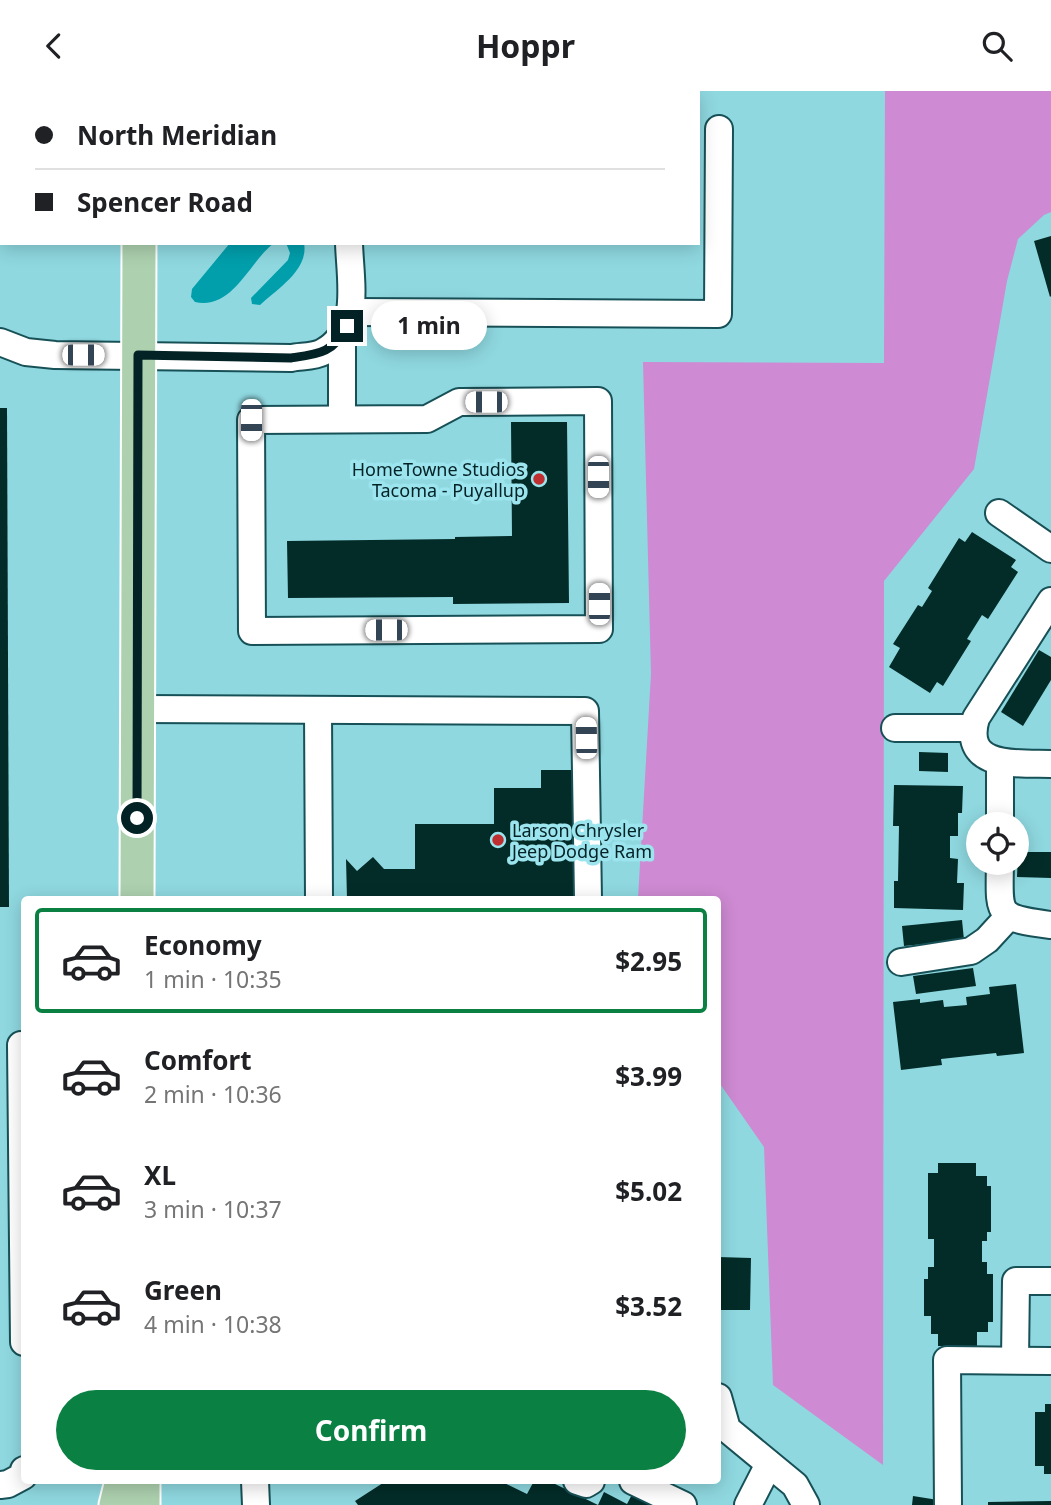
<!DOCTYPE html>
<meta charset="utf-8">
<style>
body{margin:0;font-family:"Noto Sans",sans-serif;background:#f2f2f2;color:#202124;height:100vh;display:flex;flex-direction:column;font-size:26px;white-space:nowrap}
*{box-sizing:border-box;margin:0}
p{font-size:23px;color:#757577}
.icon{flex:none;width:38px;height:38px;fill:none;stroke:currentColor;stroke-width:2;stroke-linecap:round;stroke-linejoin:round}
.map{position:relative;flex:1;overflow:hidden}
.drawer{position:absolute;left:21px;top:805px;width:700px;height:588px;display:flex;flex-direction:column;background:#fff;border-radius:7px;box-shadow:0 4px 18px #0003}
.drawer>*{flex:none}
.top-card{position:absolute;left:0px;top:0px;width:700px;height:154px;box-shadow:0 4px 18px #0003;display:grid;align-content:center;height:154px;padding:0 35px;background:#fff}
.tools{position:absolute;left:966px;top:721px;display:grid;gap:14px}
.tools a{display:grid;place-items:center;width:63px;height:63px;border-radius:50%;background:#fff;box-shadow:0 4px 18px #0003;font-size:35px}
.end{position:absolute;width:32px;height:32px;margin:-16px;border:9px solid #032226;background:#fff;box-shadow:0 0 0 4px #fff}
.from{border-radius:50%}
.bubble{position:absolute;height:49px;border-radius:24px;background:#fff;box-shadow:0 4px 18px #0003;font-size:23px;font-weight:700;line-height:49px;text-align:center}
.car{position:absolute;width:21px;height:42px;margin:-21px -10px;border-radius:9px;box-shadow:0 0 5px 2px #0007;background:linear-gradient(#fff 24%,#345 0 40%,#fff 0 76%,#345 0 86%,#fff 0)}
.top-card b{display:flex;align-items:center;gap:24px;height:66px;font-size:26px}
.top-card b+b{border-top:2px solid #e0e0e0}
.top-card i{width:18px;height:18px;background:#202124}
ul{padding:12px 0 0;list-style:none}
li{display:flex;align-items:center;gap:21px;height:105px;margin:0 14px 10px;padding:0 21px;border:4px solid transparent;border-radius:7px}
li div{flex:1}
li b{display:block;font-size:26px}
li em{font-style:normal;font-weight:700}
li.active{border-color:#0b8043}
li>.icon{width:63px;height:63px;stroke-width:1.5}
.cta{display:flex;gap:14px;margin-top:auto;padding:14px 35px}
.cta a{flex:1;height:80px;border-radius:42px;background:#0b8043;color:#fff;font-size:28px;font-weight:700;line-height:80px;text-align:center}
header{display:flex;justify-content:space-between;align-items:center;height:91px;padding:0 35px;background:#fff;font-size:32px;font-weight:700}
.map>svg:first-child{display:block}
</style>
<header><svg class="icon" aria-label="back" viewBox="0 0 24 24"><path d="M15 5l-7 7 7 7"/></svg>Hoppr<svg class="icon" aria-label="search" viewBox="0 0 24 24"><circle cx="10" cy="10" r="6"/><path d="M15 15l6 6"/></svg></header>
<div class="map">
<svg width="1051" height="1414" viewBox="0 0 1051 1414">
<rect width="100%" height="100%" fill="#8fd8e0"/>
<!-- green -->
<polygon fill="#ce8ad2" points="885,0 1051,0 1051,121 1044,124 1018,148 1007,190 974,378 884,490 883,1374 773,1294 764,1056 718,990 718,808 638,808 651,583 643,271 884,272"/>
<!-- water -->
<g fill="#019fac">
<path d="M230,152H274C249,171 233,219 195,211L191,206L192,198Z"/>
<path d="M286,152H304C309,179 277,198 260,214L252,213L251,207L288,169L290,162Z"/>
</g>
<!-- building -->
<g fill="#032c28">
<polygon points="1051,145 1051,205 1050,206 1034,150"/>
<polygon points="0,317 7,317 9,816 0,816"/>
<polygon points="511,331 567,331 569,512 453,513 453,506 288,507 287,450 455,448 455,446 512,445"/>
<polygon points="972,441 1016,469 1011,476 1018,481 988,528 982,524 967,548 971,550 943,595 937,591 930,602 889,576 900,557 893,553 918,514 922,516 932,500 928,497 959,447 965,451"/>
<polygon points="1039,559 1051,566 1051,589 1023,635 1001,621"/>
<polygon points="919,661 948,662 948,681 919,680"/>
<polygon points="541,679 580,679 580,808 347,808 346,768 357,780 373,766 384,778 415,778 415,733 494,733 494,697 541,697"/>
<polygon points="894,694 963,695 962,722 958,722 958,745 950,745 950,767 958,768 957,792 964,792 963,819 894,817 894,790 898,790 899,735 893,735"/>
<polygon points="1018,761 1051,761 1051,787 1017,786"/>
<polygon points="962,829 964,849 904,855 902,835"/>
<polygon points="973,877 976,895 916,903 913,885"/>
<polygon points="1016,893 1024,962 997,965 996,962 941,968 942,974 901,979 893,911 920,908 920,912 943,909 944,916 967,914 966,906 990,903 989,896"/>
<polygon points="938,1072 976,1072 976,1085 987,1085 987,1095 991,1095 991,1141 987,1141 987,1150 982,1150 982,1171 987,1171 987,1183 993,1183 993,1231 988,1231 988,1241 977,1241 977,1255 938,1255 938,1243 931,1243 931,1225 924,1225 924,1188 928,1188 928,1176 934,1176 934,1148 928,1148 928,1082 938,1082"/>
<polygon points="718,1166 751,1167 750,1219 718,1219"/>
<polygon points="1045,1313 1051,1313 1051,1383 1044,1383 1044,1375 1035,1375 1035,1321 1045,1321"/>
<polygon points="386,1390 500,1390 527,1403 534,1390 549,1390 598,1414 604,1401 627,1413 636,1396 672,1414 358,1414 355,1410"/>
<polygon points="913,1405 938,1409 937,1414 912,1414"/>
<polygon points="1051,1410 1051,1414 988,1414 988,1411"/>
</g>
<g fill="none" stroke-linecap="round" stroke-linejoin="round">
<!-- minor casing -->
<g stroke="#175157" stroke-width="30">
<g id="minor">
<polyline points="210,0 211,2"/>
<polyline points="351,221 718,223 719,38"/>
<polyline points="342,246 342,328"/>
<path d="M0,251L26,261L55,264L291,267C301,265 314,266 323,261C362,241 350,189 349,152"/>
<polygon points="598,310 599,538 252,540 251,329 427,328 459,311"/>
<polyline points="999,422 1051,458"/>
<path d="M1051,510L976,627C961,679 1019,672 1051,673"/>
<polyline points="137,618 585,620 588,808"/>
<polyline points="318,619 319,808"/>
<polyline points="895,637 973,637"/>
<polyline points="1000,733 1000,672"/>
<path d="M1000,772C999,825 996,827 1051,834"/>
<polyline points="901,871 971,860 987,849 1009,825"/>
<polyline points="21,954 24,1251"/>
<polyline points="1015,1269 1016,1190 1051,1190"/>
<polyline points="718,1306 727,1338 795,1394 806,1414"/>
<polyline points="255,1390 256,1414"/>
<polyline points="577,1390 586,1393 591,1390"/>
<polyline points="633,1390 683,1414"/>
<polyline points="0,1394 8,1393 23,1385 24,1379"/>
<polyline points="748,1414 769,1373"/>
<polyline points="948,1414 947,1269 1051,1270"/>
</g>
</g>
<!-- major casing -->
<g stroke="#fff" stroke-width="37">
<g id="major">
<polyline points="140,2 140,0"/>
<polyline points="137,808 139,152"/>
<polyline points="143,1390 143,1414"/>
<polyline points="116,1414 122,1390"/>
</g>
</g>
<!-- minor -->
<use href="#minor" stroke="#fff" stroke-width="26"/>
<!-- major -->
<use href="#major" stroke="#add1af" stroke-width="33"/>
</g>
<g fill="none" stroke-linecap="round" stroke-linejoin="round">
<!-- route -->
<path stroke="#032226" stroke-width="9" d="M137,727L138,264L291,267C318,263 334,262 347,235"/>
</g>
<!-- markers -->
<g fill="#bf2f31" stroke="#9ce5ee" stroke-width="2.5">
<circle cx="539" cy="388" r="7"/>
<circle cx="498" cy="749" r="7"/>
</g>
<g text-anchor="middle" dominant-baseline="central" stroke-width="7" stroke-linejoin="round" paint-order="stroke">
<!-- poi labels -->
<g font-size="18" fill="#032226" stroke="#9ce5ee" text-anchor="end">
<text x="525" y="378">HomeTowne Studios<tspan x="525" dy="21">Tacoma - Puyallup</tspan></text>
<text x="512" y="739" text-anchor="start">Larson Chrysler<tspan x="512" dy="21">Jeep Dodge Ram</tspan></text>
</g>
</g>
</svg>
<div class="tools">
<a><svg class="icon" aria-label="locate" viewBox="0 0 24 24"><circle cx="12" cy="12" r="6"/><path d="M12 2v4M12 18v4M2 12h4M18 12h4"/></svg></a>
</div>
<i class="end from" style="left:137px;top:727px"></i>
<i class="end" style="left:347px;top:235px"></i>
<div class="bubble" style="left:371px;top:210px;width:116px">1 min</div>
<i class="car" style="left:83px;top:264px;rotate:90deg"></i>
<i class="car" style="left:486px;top:311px;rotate:270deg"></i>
<i class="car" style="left:251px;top:329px;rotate:180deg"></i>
<i class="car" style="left:598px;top:386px;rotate:180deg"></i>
<i class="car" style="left:599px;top:513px;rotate:0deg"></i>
<i class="car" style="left:386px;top:539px;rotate:270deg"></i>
<i class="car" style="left:586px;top:647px;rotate:359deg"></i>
<div class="top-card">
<b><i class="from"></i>North Meridian</b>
<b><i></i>Spencer Road</b>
</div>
<section class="drawer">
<ul>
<li class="active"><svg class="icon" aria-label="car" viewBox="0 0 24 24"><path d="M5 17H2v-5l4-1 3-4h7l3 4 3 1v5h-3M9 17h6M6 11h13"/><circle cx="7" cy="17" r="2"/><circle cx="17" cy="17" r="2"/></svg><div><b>Economy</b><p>1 min · 10:35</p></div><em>$2.95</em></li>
<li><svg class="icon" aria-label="car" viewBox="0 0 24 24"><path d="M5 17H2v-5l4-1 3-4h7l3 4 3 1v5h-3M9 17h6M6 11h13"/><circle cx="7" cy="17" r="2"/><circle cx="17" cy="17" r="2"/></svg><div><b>Comfort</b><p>2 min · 10:36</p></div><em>$3.99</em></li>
<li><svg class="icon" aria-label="car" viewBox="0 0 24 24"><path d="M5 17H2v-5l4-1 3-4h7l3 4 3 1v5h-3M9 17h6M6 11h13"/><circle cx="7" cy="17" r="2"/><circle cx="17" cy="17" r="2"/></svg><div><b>XL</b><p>3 min · 10:37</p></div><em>$5.02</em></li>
<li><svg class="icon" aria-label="car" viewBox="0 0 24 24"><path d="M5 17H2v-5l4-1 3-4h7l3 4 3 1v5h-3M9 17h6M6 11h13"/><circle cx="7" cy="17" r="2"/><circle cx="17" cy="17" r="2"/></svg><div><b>Green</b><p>4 min · 10:38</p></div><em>$3.52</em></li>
</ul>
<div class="cta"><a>Confirm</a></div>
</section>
</div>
